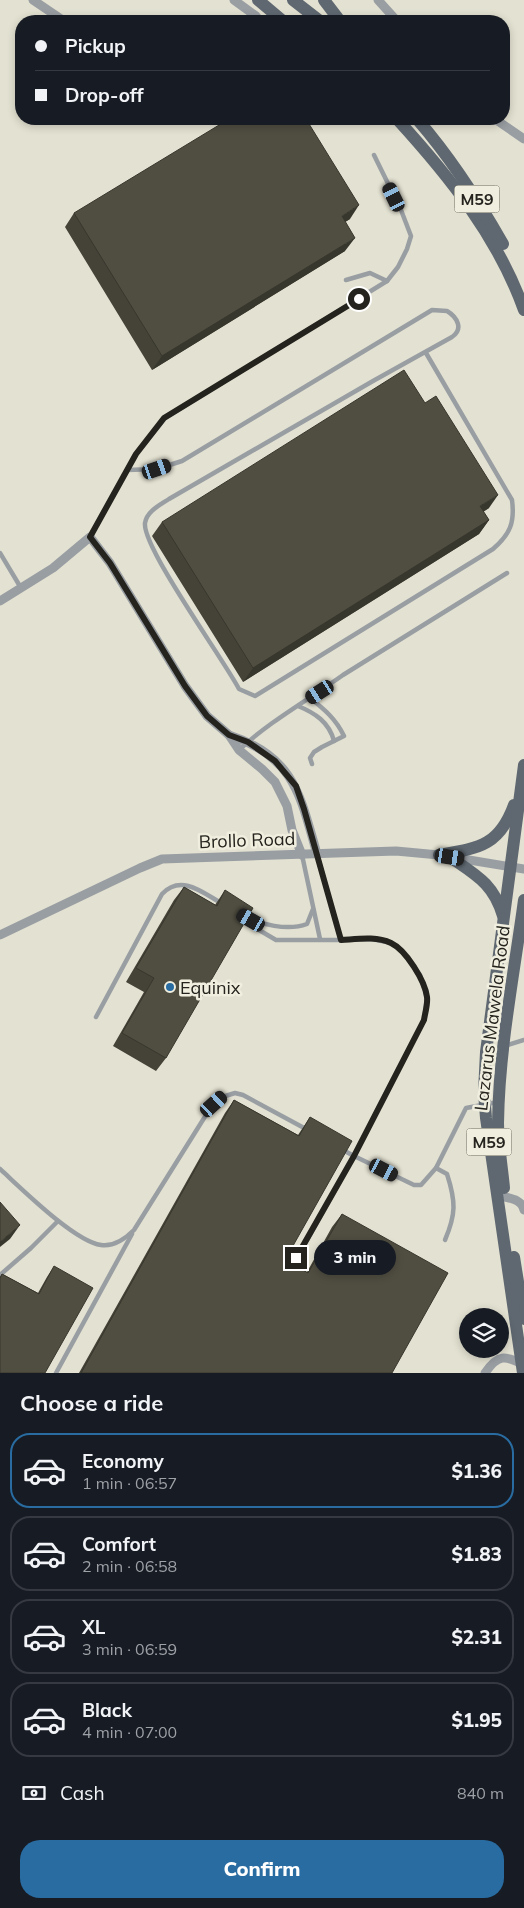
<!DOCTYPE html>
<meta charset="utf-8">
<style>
body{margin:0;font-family:Mulish,sans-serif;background:#242831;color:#f1f3f6;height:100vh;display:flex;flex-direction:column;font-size:19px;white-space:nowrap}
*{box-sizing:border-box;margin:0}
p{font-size:16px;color:#9ea1a6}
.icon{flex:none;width:28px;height:28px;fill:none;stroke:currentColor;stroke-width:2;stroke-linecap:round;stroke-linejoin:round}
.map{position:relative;height:1373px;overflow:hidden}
.details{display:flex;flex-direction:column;background:#171b24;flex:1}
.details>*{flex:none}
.guide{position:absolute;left:15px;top:15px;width:495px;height:110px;border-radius:20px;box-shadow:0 2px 8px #0003;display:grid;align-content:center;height:110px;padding:0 20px;background:#171b24}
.tools{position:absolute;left:459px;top:1308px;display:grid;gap:10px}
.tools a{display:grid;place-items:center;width:50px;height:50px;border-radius:50%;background:#171b24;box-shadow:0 2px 8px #0003;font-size:25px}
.end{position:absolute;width:22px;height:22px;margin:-11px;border:6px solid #24231d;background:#fff;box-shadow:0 0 0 2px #fff}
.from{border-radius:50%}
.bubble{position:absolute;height:35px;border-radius:18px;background:#171b24;box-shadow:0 2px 8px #0003;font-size:16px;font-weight:800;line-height:35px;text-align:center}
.car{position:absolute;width:15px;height:30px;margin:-15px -8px;border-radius:6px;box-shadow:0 0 4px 1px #0007;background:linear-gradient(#222 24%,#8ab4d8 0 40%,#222 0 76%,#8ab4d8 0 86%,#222 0)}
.guide b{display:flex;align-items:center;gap:18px;height:48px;font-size:19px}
.guide b+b{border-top:1px solid #363941}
.guide i{width:12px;height:12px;background:#f1f3f6}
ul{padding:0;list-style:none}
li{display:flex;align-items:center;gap:15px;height:75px;margin:0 10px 8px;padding:0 10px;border:2px solid #363941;border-radius:20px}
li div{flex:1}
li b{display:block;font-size:19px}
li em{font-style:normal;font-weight:800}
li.active{border-color:#296ca1}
li>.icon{width:45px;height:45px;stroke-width:1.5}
h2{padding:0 20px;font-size:22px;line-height:60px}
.pay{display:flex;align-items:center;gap:12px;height:55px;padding:0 20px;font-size:19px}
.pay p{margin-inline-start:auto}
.action{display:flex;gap:10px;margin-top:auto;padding:10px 20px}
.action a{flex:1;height:58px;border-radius:20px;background:#296ca1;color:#fff;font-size:20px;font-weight:800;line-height:58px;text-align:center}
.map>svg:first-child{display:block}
</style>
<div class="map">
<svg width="524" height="1373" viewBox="0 0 524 1373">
<rect width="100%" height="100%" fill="#e3e1d1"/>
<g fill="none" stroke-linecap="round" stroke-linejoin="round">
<!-- lane -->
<g stroke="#999ea3" stroke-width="4.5">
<polyline points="346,280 370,273 387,281 398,267 407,249 411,236 401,210 374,155"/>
<path d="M127,470L157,469L182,461L432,310L447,311C457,317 464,329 452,337L373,381L169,499C160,505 147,511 145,523C142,547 224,660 239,689L255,696L493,549C510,534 515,523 512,500L426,353"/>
<polyline points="90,537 136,454 165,418 387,281"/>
<polyline points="0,553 21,588"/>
<path d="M310,698C324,709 336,719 344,736L322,747L314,752L310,758L312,764"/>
<path d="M298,706C315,713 329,722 334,741"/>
<path d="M239,750C270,721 308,700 343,675L507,573"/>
<polyline points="317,854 341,940"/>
<polyline points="302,855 320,939"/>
<path d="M243,915C260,925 288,931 307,924L313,909"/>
<polyline points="251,920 259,930 276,940 341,940 372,939 391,943 402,951 420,975 427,997 424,1020 354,1156 414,1185 421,1185 436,1168 466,1108 498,1102"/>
<path d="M96,1017L162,894C181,874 202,892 221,903"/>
<polyline points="504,1046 524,1040"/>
<path d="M436,1168L447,1174C456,1202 456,1214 445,1240"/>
<path d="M0,1169C21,1188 74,1241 101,1245C114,1247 125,1239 134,1230L206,1115L214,1104L222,1097L235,1093L243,1095L306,1129"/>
<polyline points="291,1269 354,1156 341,1149"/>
<polyline points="0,1275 31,1248 58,1221"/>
<polyline points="56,1373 132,1234"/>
</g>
<!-- street -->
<g stroke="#999ea3" stroke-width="9">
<polyline points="33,0 64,21"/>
<polyline points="234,0 256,16 260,21"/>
<polyline points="378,0 397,21"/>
<polyline points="495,119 524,139"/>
<polyline points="0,601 53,568 90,537 110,563 185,686 207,716 229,735 239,750 262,769 275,782 287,806 292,830 302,855"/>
<path d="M229,735C295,757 300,795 317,854"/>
<polyline points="0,935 140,868 162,859 396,851 439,855 524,869"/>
<path d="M505,1197C514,1199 522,1201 524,1210"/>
<path d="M485,1373C498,1354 505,1355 524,1365"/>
</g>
<!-- primary -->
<g stroke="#5f6871" stroke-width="12">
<polyline points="258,0 283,21"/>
<polyline points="293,0 320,21"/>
<polyline points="324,0 340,21"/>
<path d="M397,119C449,176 498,237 524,310"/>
<path d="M417,119C451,158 478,200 503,244"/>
<path d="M439,855C479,848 499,846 514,805"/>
<path d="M450,857C476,875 494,884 503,916"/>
<path d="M504,1188C502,1166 498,1145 498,1123C499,1049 514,974 524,900"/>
<polyline points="514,1257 524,1319"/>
<polyline points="523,1373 486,1118 484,1092 486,1052 524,765"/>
</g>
</g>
<!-- wall -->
<g fill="#454338">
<polygon points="74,213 350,219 345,222 345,251 152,370 65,227"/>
<polygon points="489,508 483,512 489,520 479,534 243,682 152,536 162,522"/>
<polygon points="184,887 215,905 225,890 166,1058 156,1071 113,1046 144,992 126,982 174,900"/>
<polygon points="234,1100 298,1135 310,1117 285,1260 307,1272 332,1227 342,1214 392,1373 79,1373 225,1113"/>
<polygon points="54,1266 0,1373 0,1277 2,1274 38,1293 47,1277"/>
</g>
<!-- shaded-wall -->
<g fill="#38372e">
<polygon points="359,205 350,219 332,230 342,216"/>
<polygon points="355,238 345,251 152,370 162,356"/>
<polygon points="498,495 489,508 470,520 480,506"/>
<polygon points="489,520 479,534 243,682 253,668"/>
<polygon points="20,1225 10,1239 0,1247 0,1242"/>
</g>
<!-- building -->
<g fill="#504e41" stroke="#38372e">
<polygon points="229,119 306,119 359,205 342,216 355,238 162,356 74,213"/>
<polygon points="404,370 425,403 436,396 498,495 480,506 489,520 253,668 162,522"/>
<polygon points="184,887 217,906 225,890 253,908 166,1058 122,1033 154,978 136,968"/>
<polygon points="234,1100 299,1136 310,1117 352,1141 285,1260 308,1273 342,1214 448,1273 392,1373 81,1373"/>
<polygon points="0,1202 20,1225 0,1242"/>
<polygon points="54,1266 93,1288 45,1373 0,1373 0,1278 2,1274 39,1294"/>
</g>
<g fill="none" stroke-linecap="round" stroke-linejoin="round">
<!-- route -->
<path stroke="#24231d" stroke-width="6" d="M296,1258L354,1156L424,1020C425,1013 428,1004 427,997C425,981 406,950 391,943C376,936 358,939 341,940L304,809L296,786L275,761L248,742L229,735L207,716L185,686L110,563L90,537L136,454L164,418L359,299"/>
</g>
<!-- markers -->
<circle fill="#296ca1" stroke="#f0eede" stroke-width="2" cx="170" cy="987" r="5"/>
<g text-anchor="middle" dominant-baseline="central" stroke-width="5" stroke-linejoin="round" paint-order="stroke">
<!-- shield labels -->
<g fill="#f0eede" stroke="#616057" stroke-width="1">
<rect x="454.5" y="185.5" width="45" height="27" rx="4"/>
<rect x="466.5" y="1128.5" width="45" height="27" rx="4"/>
</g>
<g font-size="16" font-weight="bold" fill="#24231d">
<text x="477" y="199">M59</text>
<text x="489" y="1142">M59</text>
</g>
<!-- street labels -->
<g font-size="18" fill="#24231d" stroke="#f0eede">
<text transform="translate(247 840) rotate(-2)">Brollo Road</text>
<text transform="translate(492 1018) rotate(-83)">Lazarus Mawela Road</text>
</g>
<!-- poi labels -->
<g font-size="18" fill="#24231d" stroke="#f0eede" text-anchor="start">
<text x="180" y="987">Equinix</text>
</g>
</g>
</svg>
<div class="tools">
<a><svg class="icon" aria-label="layers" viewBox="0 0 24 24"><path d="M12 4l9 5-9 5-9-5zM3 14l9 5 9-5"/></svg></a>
</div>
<i class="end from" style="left:359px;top:299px"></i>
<i class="end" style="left:296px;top:1258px"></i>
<div class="bubble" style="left:314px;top:1240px;width:82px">3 min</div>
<i class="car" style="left:394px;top:197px;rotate:334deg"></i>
<i class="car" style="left:157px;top:469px;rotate:71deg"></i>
<i class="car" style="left:320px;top:692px;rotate:238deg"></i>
<i class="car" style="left:450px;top:857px;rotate:99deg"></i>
<i class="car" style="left:251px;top:920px;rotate:300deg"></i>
<i class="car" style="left:214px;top:1104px;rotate:48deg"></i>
<i class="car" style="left:384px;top:1170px;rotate:117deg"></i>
<div class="guide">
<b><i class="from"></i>Pickup</b>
<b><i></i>Drop-off</b>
</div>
</div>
<section class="details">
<h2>Choose a ride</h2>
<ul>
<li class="active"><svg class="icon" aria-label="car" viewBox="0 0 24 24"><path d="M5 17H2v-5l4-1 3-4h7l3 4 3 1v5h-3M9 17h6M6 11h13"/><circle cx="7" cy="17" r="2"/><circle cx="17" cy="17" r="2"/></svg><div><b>Economy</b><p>1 min · 06:57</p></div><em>$1.36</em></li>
<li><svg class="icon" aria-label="car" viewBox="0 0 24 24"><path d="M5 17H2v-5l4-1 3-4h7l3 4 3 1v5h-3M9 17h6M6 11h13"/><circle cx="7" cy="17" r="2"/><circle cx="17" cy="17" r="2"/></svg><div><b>Comfort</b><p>2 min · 06:58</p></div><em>$1.83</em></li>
<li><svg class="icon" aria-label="car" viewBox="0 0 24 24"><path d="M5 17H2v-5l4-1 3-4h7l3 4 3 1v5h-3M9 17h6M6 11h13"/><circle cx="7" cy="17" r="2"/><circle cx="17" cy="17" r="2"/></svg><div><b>XL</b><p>3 min · 06:59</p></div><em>$2.31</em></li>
<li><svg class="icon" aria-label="car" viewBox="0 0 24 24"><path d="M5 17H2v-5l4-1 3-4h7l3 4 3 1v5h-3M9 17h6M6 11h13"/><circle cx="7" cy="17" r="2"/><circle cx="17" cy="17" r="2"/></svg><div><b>Black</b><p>4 min · 07:00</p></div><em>$1.95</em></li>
</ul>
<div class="pay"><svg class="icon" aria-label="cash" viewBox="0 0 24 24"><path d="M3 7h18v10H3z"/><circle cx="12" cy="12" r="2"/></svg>Cash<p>840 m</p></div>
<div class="action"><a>Confirm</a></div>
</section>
